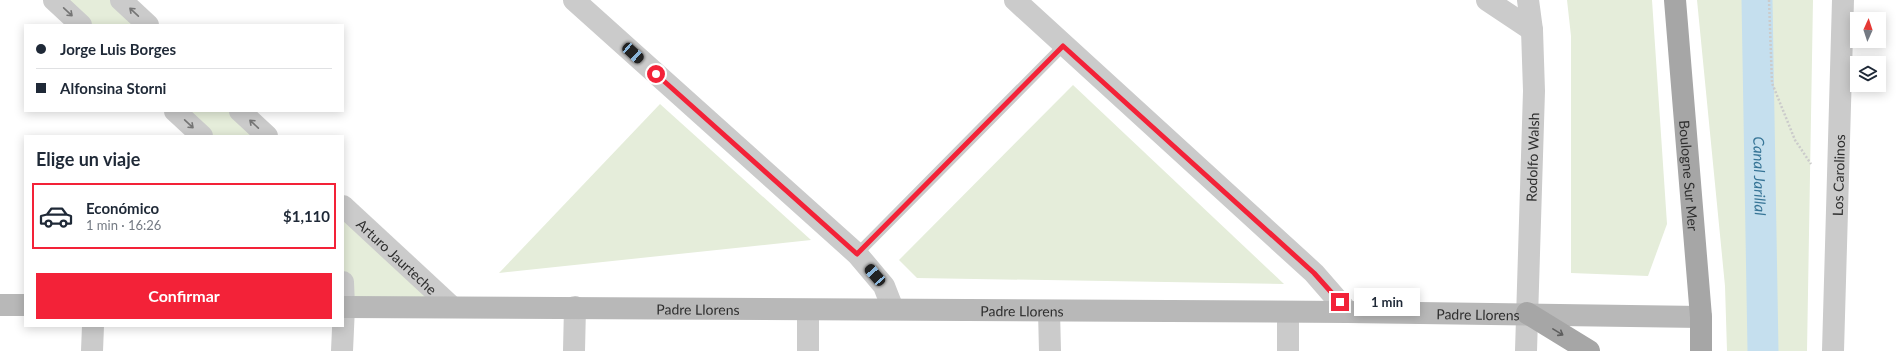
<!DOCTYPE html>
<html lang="es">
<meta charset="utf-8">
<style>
body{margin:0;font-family:Lato,sans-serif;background:#f2f2f3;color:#1f2937;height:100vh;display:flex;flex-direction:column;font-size:15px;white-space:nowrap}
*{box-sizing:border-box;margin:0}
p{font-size:13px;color:#747a83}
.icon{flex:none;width:22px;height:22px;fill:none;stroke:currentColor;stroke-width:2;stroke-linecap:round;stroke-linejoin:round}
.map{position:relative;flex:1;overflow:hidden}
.drawer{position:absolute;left:24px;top:135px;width:320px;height:192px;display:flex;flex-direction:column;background:#fff;border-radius:0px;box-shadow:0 2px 10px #0003}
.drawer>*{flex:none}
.banner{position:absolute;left:24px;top:24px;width:320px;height:88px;border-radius:0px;box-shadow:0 2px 10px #0003;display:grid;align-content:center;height:88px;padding:0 12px;background:#fff}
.needle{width:26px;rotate:3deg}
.controls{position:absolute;left:1850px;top:12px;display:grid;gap:8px}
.controls a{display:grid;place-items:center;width:36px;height:36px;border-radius:0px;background:#fff;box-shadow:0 2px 10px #0003;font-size:20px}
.end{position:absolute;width:18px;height:18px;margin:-9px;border:5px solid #f32238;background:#fff;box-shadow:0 0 0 2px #fff}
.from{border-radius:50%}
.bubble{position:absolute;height:28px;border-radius:0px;background:#fff;box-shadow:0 2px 10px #0003;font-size:13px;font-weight:700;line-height:28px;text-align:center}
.car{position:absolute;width:12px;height:24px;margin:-12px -6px;border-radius:5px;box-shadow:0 0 3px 1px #0007;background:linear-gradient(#222 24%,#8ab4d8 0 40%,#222 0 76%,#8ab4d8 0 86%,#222 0)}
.banner b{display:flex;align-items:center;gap:14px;height:38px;font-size:15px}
.banner b+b{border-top:1px solid #e0e1e3}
.banner i{width:10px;height:10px;background:#1f2937}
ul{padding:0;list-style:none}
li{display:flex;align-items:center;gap:12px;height:66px;margin:0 8px 6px;padding:0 4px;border:2px solid transparent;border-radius:0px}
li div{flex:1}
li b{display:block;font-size:15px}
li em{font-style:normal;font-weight:700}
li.selected{border-color:#f32238}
li>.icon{width:36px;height:36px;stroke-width:1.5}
h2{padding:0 12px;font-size:18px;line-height:48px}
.primary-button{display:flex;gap:8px;margin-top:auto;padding:8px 12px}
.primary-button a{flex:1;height:46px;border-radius:0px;background:#f32238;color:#fff;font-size:16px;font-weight:700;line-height:46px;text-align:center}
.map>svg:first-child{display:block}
</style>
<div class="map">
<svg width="1898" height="351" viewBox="0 0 1898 351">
<rect width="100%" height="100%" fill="#fff"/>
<!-- green -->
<g fill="#e5edda">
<polygon points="54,0 121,0 148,25 81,25"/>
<polygon points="1567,0 1652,0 1667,224 1648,276 1571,273 1571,36"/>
<polygon points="1697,0 1813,0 1807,351 1727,351 1725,286"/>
<polygon points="1073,85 1284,284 917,278 899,260"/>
<polygon points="660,104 811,240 499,273"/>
<polygon points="175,111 240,111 267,136 202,136"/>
<polygon points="343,206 452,307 344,307"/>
</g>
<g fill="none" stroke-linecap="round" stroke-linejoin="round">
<!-- canal -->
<path stroke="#c5dfee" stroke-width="31" id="s1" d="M1757,0L1763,351"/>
<!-- path -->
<polyline stroke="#cbcbcb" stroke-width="2.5" stroke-dasharray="2 2" stroke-linecap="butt" points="1769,0 1772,83 1795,140 1811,164"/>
<!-- lane -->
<polyline stroke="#cbcbcb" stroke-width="11" points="857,254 1063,46"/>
<!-- street -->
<g stroke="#cbcbcb" stroke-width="22">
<polyline points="54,0 81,25"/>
<polyline points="121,0 148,25"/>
<polyline points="574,0 857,254 884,286 893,309"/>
<polyline points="1015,0 1314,273 1348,312"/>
<polyline points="1487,0 1532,30"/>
<polyline points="175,111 202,136"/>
<polyline points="240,111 267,136"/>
<path id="s2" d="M343,206L452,307"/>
<polyline points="808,310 808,351"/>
<polyline points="1049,311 1050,351"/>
<polyline points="92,351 93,326"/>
<polyline points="342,351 344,307 343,282"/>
<polyline points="574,351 575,307"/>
<polyline points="1288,351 1288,312"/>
<path id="s3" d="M1526,351L1534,91L1532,30L1528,0"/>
<path id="s4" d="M1833,351L1843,0"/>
</g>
<!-- secondary -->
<g stroke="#b8b8b8" stroke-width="22">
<polyline points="0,305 25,305"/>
<path id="s5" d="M343,307L1348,312L1701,317"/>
</g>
<!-- primary -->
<g stroke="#a6a6a6" stroke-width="22">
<path id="s6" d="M1675,0L1701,317V351"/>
<polyline points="1527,313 1589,351"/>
</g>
</g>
<!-- one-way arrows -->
<defs><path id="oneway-shaft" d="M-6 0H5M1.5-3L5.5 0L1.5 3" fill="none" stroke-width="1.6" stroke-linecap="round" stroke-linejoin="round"/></defs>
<g stroke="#757575">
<use href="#oneway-shaft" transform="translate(68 12) rotate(43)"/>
<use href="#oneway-shaft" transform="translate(134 12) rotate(-137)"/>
<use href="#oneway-shaft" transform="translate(189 124) rotate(43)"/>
<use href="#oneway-shaft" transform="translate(254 124) rotate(-137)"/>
</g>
<use stroke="#5e5e5e" href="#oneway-shaft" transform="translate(1558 332) rotate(31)"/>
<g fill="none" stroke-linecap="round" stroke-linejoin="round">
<!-- route -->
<polyline stroke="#f32238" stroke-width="5" points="656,74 857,254 1063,46 1314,273 1340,302"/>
</g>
<g text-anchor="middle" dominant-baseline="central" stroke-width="4" stroke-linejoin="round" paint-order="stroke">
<!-- street labels -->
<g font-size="14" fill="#2e2e2e" stroke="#fff">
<text stroke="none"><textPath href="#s3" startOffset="194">Rodolfo Walsh</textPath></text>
<text stroke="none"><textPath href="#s6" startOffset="176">Boulogne Sur Mer</textPath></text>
<text stroke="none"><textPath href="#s4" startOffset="176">Los Carolinos</textPath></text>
<text stroke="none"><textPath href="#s2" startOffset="74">Arturo Jaurteche</textPath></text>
<text stroke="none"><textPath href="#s5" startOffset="355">Padre Llorens</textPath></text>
<text stroke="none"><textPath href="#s5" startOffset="679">Padre Llorens</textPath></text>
<text stroke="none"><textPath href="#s5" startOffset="1135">Padre Llorens</textPath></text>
</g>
<!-- water labels -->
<g font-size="15" font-style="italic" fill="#367496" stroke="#fff">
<text stroke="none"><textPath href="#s1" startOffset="176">Canal Jarillal</textPath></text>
</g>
</g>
</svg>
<div class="controls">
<a><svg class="needle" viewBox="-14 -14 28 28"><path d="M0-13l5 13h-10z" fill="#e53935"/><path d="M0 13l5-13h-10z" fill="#747a83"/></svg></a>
<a><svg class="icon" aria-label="layers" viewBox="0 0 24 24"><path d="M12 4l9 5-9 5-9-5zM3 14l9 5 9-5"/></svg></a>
</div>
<i class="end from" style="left:656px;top:74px"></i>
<i class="end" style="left:1340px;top:302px"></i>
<div class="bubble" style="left:1354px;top:288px;width:66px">1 min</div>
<i class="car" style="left:633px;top:53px;rotate:132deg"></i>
<i class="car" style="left:875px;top:275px;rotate:319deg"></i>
<div class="banner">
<b><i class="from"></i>Jorge Luis Borges</b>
<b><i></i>Alfonsina Storni</b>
</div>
<section class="drawer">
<h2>Elige un viaje</h2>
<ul>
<li class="selected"><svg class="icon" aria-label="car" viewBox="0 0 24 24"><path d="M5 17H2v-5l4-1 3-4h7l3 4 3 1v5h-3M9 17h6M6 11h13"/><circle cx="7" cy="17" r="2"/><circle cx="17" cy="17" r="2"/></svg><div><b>Económico</b><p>1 min · 16:26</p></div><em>$1,110</em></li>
</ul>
<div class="primary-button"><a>Confirmar</a></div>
</section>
</div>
